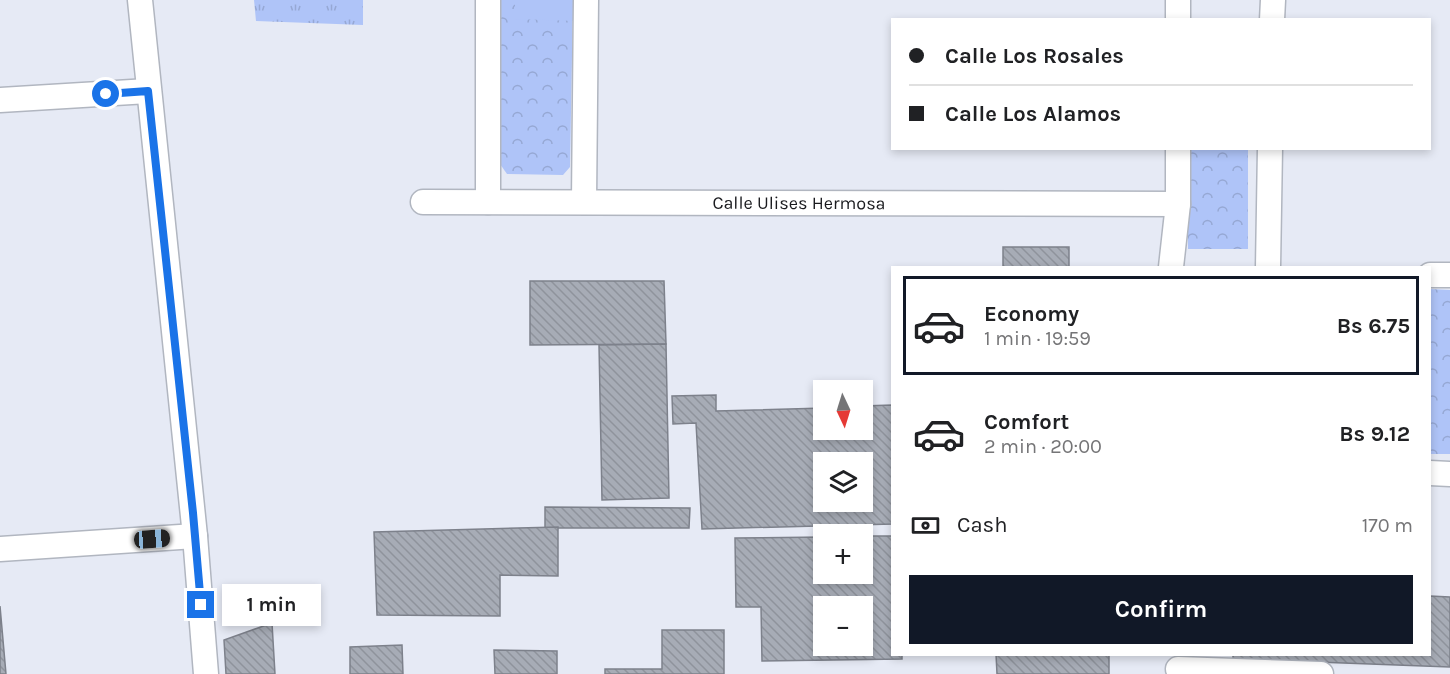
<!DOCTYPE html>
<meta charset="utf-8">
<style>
body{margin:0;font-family:Karla,sans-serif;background:#f6f6f6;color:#202124;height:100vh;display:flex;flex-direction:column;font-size:22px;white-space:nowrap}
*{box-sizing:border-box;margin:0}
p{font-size:20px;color:#757577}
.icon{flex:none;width:33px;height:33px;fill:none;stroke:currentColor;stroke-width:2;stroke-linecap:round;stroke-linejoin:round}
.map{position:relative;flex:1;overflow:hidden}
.drawer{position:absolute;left:891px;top:266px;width:540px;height:390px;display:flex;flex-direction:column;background:#fff;border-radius:0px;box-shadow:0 3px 9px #0003}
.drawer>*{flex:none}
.top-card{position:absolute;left:891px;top:18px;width:540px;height:132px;border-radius:0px;box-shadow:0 3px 9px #0003;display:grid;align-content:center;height:132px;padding:0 18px;background:#fff}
.needle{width:39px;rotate:176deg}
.tools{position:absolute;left:813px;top:380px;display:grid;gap:12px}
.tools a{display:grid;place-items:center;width:60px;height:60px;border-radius:0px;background:#fff;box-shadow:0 3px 9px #0003;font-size:30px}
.end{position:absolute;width:27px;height:27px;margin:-14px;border:8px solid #1a73e8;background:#fff;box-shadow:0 0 0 3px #fff}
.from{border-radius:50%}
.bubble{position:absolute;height:42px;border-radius:0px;background:#fff;box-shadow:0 3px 9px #0003;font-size:20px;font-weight:700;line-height:42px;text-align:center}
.car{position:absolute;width:18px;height:36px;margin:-18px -9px;border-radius:8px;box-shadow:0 0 4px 2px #0007;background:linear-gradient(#222 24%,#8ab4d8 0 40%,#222 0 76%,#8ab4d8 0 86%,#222 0)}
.top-card b{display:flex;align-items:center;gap:21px;height:57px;font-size:22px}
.top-card b+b{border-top:2px solid #e0e0e0}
.top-card i{width:15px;height:15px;background:#202124}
ul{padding:10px 0 0;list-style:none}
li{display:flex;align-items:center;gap:18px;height:99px;margin:0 12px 9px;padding:0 6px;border:3px solid transparent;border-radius:0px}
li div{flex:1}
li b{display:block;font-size:22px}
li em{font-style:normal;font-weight:700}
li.on{border-color:#111827}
li>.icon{width:54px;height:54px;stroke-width:1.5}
.pay{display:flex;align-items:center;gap:15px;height:66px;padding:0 18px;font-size:22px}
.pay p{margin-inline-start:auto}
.action{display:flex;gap:12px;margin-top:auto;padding:12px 18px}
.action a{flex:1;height:69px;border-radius:0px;background:#111827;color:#fff;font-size:24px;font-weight:700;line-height:69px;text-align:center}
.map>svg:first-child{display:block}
</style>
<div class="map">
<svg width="1450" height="674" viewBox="0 0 1450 674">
<defs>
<pattern id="grass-tufts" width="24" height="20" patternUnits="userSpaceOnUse" patternTransform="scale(1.5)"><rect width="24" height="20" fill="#afc4f8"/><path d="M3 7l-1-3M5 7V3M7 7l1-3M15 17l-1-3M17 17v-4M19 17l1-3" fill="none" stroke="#96a8d4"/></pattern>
<pattern id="park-crowns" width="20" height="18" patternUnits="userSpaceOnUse" patternTransform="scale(1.5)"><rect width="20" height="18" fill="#afc4f8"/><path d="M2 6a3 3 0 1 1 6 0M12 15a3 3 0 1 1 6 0" fill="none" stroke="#96a8d4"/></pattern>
<pattern id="building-back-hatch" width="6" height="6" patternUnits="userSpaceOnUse" patternTransform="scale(1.5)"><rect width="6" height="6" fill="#a7acb6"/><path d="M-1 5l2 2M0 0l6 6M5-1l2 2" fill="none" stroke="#8f939c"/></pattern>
</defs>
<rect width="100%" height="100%" fill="#e6eaf5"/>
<!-- grass -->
<polygon fill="url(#grass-tufts)" points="254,0 363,0 363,25 256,21"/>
<!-- park -->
<g fill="url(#park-crowns)">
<polygon points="500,0 573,0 570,167 563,175 507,174 500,164"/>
<polygon points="1187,149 1248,149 1248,249 1188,249"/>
<polygon points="1430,289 1450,290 1450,454 1430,454"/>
</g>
<!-- pitch -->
<polygon fill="#afc4f8" points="515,0 576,0 576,21 515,19"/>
<!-- building -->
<g fill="url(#building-back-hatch)" stroke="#7d818b" stroke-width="1.5" fill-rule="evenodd">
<rect x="1003" y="247" width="66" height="20"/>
<polygon points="530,281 664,281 666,344 530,345"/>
<polygon points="666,344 669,498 602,500 599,345"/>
<path d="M716,395V411L824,408V429H862V406L892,405V524L702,529L696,423L673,424L672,396ZM824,462H862V501H824Z"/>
<polygon points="545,507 690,508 689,528 545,528"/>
<polygon points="558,527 558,576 500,575 500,616 377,615 374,532"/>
<path d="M862,536H892V654H902V659L762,661L761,607H736L735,538L824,537V573H862ZM824,606H862V645H824Z"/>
<polygon points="1430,596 1450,597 1450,667 1233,659 1233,654 1430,654"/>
<polygon points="0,606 6,674 0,674"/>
<polygon points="272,623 275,674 226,674 224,640"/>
<polygon points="662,630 724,630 724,674 605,674 605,669 662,669"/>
<polygon points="402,645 403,674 350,674 350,647"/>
<polygon points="494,650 557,651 557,674 495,674"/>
<polygon points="996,654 1109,654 1109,674 997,674"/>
</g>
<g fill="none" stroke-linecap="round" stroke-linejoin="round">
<!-- minor casing -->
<g stroke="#b1b6c0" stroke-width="27">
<g id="minor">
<polyline points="140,0 195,536 206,674"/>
<polyline points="488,0 488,202"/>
<polyline points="1178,20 1178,0"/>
<polyline points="1272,20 1273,0"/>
<polyline points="0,100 148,91"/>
<polyline points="584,201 586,0"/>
<path id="s1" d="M423,202L1178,204"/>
<polyline points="1171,267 1178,204 1178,148"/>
<polyline points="1268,267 1270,148"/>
<polyline points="1430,275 1450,275"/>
<polyline points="1430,473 1450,474"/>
<polyline points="0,549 195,536"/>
<polyline points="1178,669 1321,674"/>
</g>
</g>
<!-- minor -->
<use href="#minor" stroke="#fff" stroke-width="24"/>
</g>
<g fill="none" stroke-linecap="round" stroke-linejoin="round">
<!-- route -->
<polyline stroke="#1a73e8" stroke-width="8" points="106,94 148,91 193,513 201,605"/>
</g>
<g text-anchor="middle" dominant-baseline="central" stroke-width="4.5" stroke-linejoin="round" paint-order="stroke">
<!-- street labels -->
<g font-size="18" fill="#191a1e" stroke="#f5f7fe">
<text stroke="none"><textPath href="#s1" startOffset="376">Calle Ulises Hermosa</textPath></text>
</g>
</g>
</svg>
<div class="tools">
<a><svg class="needle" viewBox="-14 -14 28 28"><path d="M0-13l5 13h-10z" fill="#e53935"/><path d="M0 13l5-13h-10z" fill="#757577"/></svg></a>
<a><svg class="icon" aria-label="layers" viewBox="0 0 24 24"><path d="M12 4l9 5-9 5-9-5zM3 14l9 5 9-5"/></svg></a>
<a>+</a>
<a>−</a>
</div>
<i class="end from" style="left:106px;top:94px"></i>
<i class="end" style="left:201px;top:605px"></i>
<div class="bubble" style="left:222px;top:584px;width:99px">1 min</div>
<i class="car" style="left:152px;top:539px;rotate:86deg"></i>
<div class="top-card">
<b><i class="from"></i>Calle Los Rosales</b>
<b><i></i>Calle Los Alamos</b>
</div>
<section class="drawer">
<ul>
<li class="on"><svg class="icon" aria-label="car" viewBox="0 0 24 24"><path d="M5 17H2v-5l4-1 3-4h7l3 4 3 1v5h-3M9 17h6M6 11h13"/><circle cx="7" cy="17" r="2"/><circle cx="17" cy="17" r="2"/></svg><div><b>Economy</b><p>1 min · 19:59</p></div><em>Bs 6.75</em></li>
<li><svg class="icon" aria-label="car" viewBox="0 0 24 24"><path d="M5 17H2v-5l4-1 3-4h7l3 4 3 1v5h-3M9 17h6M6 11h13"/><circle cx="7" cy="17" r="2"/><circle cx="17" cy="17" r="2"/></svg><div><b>Comfort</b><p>2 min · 20:00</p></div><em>Bs 9.12</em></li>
</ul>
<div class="pay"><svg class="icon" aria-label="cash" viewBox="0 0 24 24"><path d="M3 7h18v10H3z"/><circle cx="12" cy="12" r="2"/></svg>Cash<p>170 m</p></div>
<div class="action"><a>Confirm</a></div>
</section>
</div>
